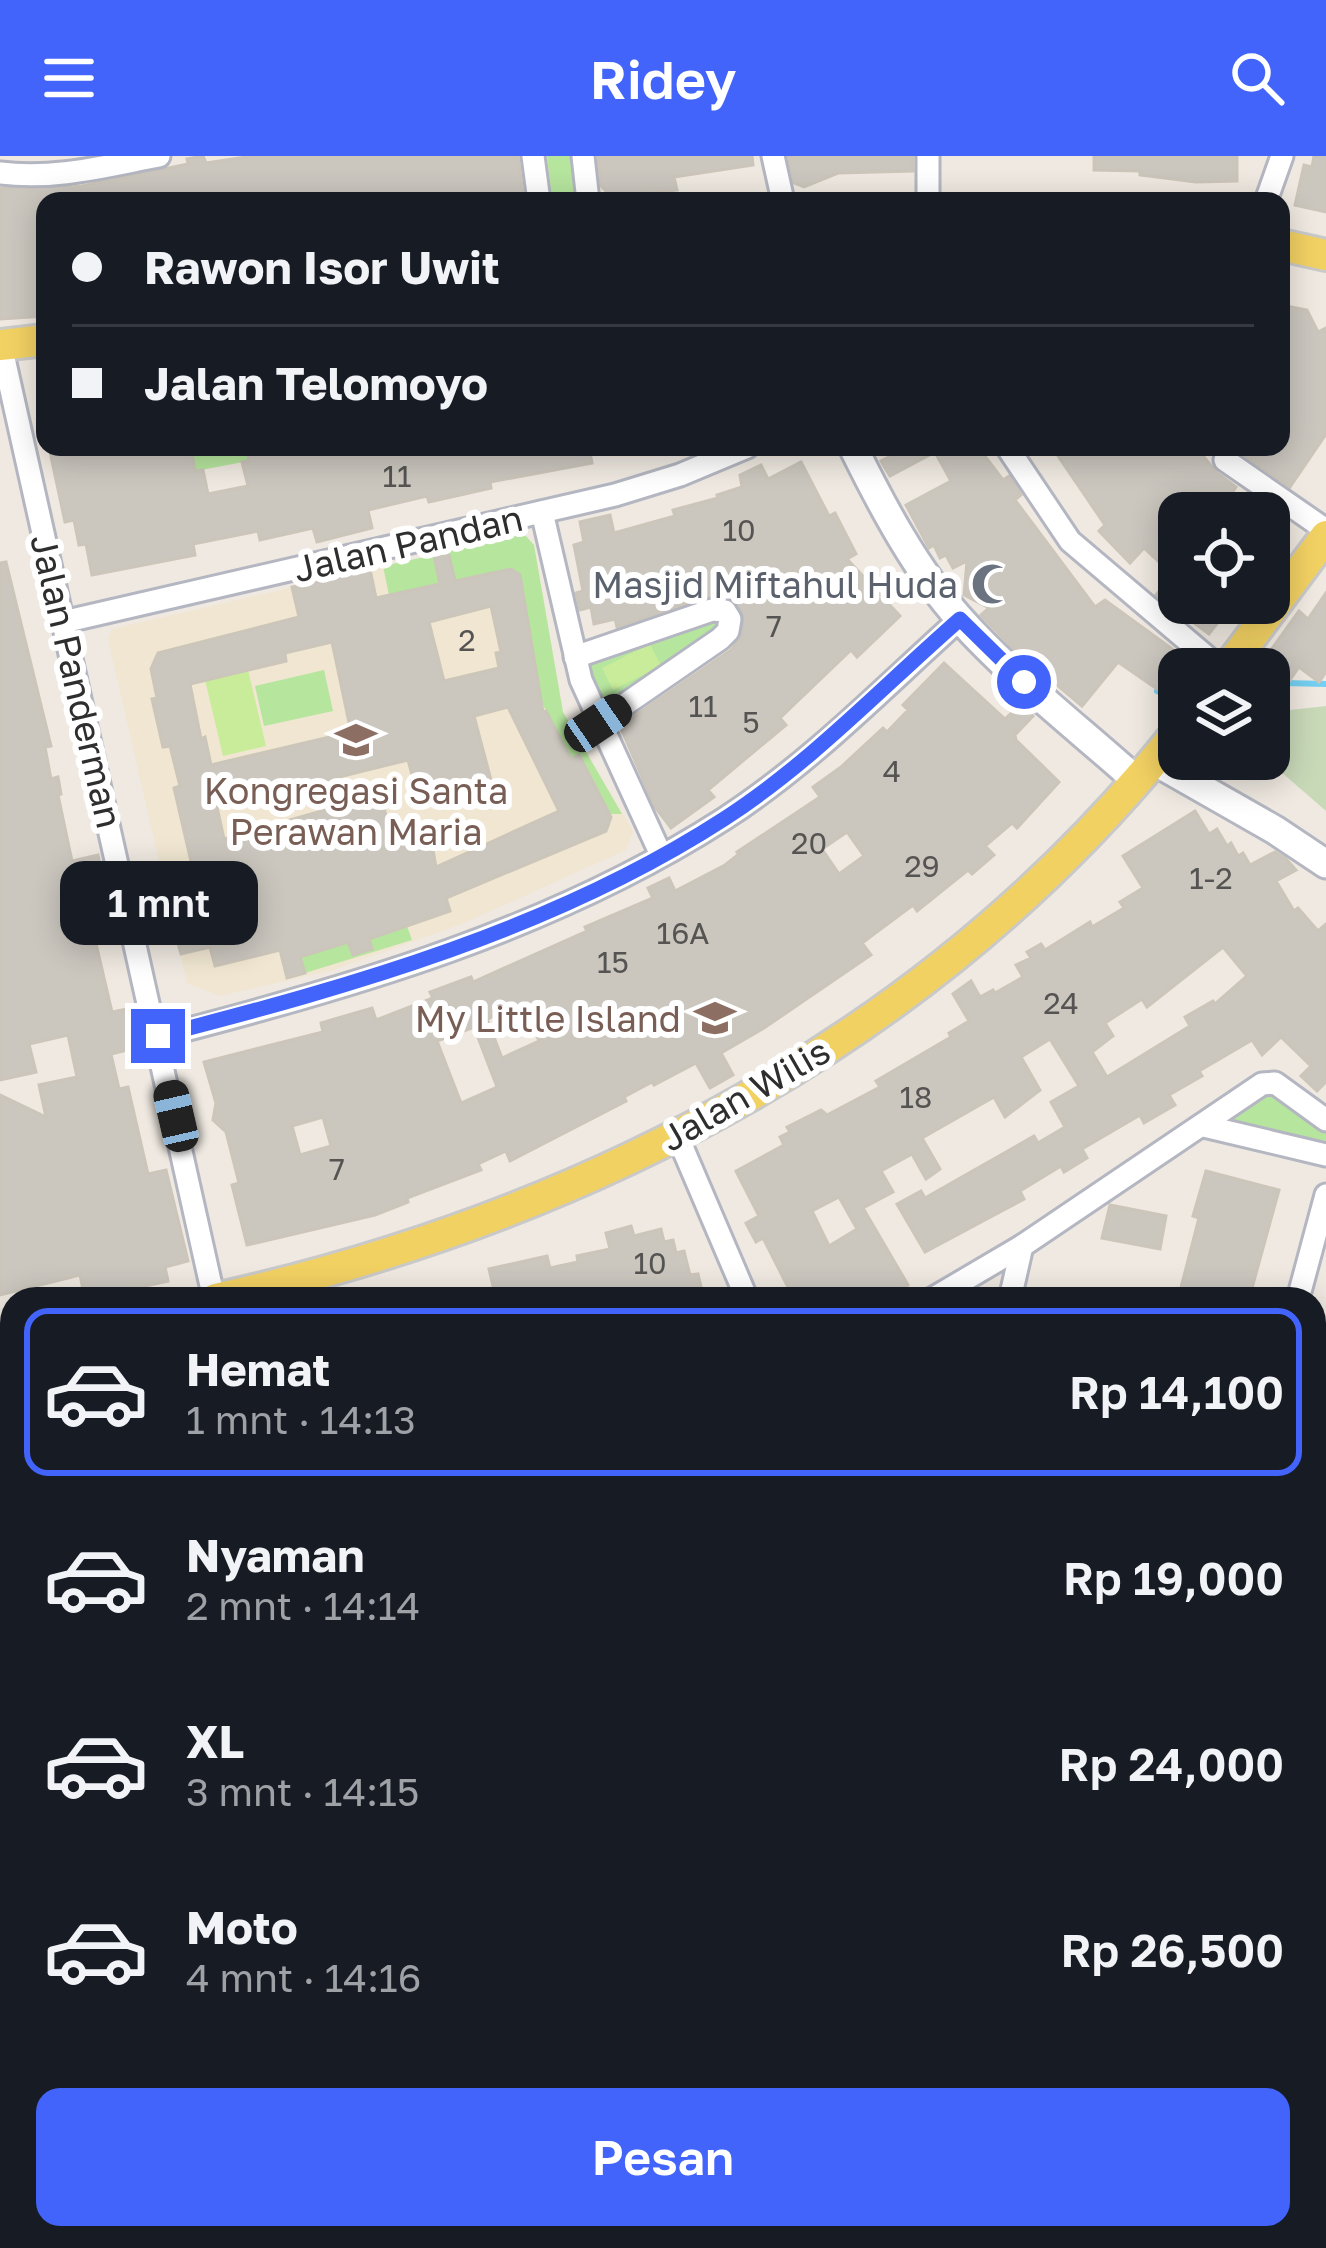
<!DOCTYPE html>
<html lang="id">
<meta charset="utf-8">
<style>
body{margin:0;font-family:"Golos Text",sans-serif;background:#20242c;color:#f1f3f6;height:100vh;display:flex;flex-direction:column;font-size:45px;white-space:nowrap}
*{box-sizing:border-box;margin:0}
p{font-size:39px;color:#9ea1a6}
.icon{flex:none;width:66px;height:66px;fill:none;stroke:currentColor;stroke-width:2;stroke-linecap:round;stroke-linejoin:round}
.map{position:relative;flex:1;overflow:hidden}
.side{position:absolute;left:0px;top:1131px;width:1326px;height:963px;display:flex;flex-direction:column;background:#171b24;border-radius:36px 36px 0 0;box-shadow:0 6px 30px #0003}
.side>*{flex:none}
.top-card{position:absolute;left:36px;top:36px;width:1254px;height:264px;border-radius:24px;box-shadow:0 6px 30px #0003;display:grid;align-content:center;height:264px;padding:0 36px;background:#171b24}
.controls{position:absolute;left:1158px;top:336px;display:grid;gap:24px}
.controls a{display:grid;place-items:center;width:132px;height:132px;border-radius:24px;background:#171b24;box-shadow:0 6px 30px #0003;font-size:60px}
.end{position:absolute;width:54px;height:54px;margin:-27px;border:15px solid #4264fb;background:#fff;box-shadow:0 0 0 6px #fff}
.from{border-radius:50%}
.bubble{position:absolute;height:84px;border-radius:24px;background:#171b24;box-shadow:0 6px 30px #0003;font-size:39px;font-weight:600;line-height:84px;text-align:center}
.car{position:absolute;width:36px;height:72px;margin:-36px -18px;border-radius:15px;box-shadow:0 0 9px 3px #0007;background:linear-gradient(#222 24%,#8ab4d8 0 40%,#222 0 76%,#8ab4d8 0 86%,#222 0)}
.top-card b{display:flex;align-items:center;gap:42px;height:114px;font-size:45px}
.top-card b+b{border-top:3px solid #363941}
.top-card i{width:30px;height:30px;background:#f1f3f6}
ul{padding:21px 0 0;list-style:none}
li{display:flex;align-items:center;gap:36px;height:168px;margin:0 24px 18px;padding:0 12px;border:6px solid transparent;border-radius:24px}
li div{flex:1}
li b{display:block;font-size:45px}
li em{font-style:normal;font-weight:600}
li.current{border-color:#4264fb}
li>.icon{width:108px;height:108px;stroke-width:1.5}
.action{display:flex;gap:24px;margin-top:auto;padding:24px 36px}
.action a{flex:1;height:138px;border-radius:24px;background:#4264fb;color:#fff;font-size:48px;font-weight:600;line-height:138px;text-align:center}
header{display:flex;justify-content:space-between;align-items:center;height:156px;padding:0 36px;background:#4264fb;color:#fff;font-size:54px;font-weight:600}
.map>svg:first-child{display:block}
</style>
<header><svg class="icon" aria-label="menu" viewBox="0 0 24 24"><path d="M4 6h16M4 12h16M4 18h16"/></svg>Ridey<svg class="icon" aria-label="search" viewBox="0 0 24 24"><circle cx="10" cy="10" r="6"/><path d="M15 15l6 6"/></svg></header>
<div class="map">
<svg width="1326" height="2092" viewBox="0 0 1326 2092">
<rect width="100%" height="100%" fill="#efe9e1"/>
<!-- education -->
<g fill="#f0e6d1">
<polygon points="524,378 534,389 563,556 633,675 626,694 462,768 333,814 220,840 187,827 108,483 112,473"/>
<polygon points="987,2082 1306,2082 1305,2092 987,2092"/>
</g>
<!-- green -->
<g fill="#b6e59e">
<polygon points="547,0 570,0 576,45 552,45"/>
<polygon points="191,291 246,291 249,305 195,315"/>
<polygon points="524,378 534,389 563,556 622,658 610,658 580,600 571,603 541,545 520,419 511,413 455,425 448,395"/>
<polygon points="434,399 440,428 389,439 383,410"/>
<polygon points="711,460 721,470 604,552 586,515 589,509"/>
<polygon points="324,514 333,555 264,570 255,530"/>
<polygon points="407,770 412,784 305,817 300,801"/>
<polygon points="1274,933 1326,975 1326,985 1223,968 1221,964"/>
<polygon points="0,1301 12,1355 10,1411 0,1420"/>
</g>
<!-- cemetery -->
<polygon fill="#c8d9b8" points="1326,550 1326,655 1280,615 1286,603 1269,591 1269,563 1290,554"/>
<!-- pitch -->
<g fill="#c9ec9a">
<polygon points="650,488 661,510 613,534 602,512"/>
<polygon points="248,514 266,590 223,600 205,524"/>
</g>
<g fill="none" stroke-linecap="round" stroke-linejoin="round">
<!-- stream -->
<g stroke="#75cff0" stroke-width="6">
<polyline points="381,45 409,41"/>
<polyline points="1269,533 1284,527 1326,528"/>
<polyline points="1157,535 1179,545"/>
</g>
</g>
<!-- building -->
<g fill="#cbc7bf" stroke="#cbc5ba" stroke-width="3" fill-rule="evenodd">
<polygon points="203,0 206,7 253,0 518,0 524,45 407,45 406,39 356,45 45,45 45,160 0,163 0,32 82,30 188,8 187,3"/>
<polygon points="598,0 752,0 753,9 674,21 677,34 613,42 601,30"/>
<polygon points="788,0 913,0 913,15 838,17 804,31 794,27"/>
<polygon points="1094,0 1237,0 1237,25 1196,26 1140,19 1140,15 1094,14"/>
<polygon points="1314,0 1326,0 1326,56 1295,49 1304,9 1312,11"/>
<polygon points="1281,149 1307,154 1318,176 1326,172 1326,278 1290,331 1232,291 1281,291"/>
<polygon points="49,291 191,291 195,315 203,314 208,338 248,330 242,306 249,305 246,291 589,291 592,307 490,326 491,332 429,346 427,340 368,354 372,372 317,386 313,372 260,384 258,375 193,388 195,399 92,419 86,388 79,389 74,364 65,366"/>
<polygon points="908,291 978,291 1003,324 1009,320 1021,339 1015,344 1095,451 1105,444 1186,503 1160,535 1118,506 1082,550 1012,491 981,459 989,452 964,439 967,405 953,412 946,399 940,402 934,389 929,392 906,349 951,325 935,296 890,320 881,305"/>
<polygon points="1052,291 1196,291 1216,316 1236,331 1232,337 1263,357 1179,357 1179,447 1233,447 1209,478 1156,439 1173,419 1144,392 1130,407 1099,375 1105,369"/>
<polygon points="801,306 829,360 835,357 856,398 847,403 900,460 857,501 851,494 780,562 786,569 708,634 714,641 671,672 655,651 620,570 731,494 742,479 743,457 732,442 712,439 617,471 615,463 594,468 591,451 580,454 576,437 583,435 574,389 584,386 580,366 610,359 614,377 675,360 673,354 718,342 717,339 742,331 740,319 761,309 768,323"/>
<path d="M448,395L455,425L511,413L520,419L543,556L546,555L571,603L579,599L611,661L606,675L446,742L450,755L369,783L372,793L353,799L348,786L300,801L305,817L287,822L280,794L215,810L210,791L181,798L175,777L206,770L174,632L180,630L170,590L163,591L152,543L157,542L151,513L158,497L299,461L292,431L370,413L376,442L440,428L434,399ZM491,450L501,496L496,497L499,512L444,525L429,466ZM332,486L351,576L211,609L205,581L201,583L190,528L286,505L285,497ZM508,551L559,655L436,711L430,677L392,686L381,638L224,683L217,651L408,604L414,626L426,623L431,646L465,639L463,630L491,624L474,560Z"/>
<polygon points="6,406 51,590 45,591 51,623 58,621 61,638 58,639 72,705 98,699 101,714 80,719 112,856 132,852 140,891 111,898 119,933 128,931 148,1018 166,1014 188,1105 165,1111 168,1125 85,1143 80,1119 0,1139 0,939 46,961 39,929 77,921 68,879 29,888 36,916 0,924 0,407"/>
<polygon points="1326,437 1326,516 1319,526 1299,511 1287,528 1261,508 1299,455 1308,463"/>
<path d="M944,507L1005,563L1021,548L1033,560L1015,579L1016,584L1059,626L1017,672L1012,667L985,690L994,699L972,718L968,714L917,755L913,749L862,787L871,799L764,872L721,897L733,919L710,932L696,907L654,929L652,926L624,941L626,945L510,1005L506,995L478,1008L481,1014L407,1042L408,1046L375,1059L247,1089L232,1029L239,1027L226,976L213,964L216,947L204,906L323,876L321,867L372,852L376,864L433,842L430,836L471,821L473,826L587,775L585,771L653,742L648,732L669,722L675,735L725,709L739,698L737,696L820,641L813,631L841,611L883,572L887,576L908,554L903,549ZM847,676L864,700L839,718L822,693ZM524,848L539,885L502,902L487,863ZM474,871L497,931L461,947L437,885ZM323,961L331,990L300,999L292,970Z"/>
<path d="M1195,655L1209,678L1217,673L1227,690L1231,687L1238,700L1243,697L1250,709L1275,696L1286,703L1296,714L1276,725L1294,755L1298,752L1318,775L1326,768V926L1317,935L1301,920L1311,910L1281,881L1262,899L1252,884L1199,915L1202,920L1169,939L1175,949L1144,967L1140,959L1082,993L1087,1002L1064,1016L1061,1010L1020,1035L1024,1043L925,1096L897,1048L921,1035L925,1042L1034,980L1038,987L1065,971L1051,946L1079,930L1050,883L1021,901L1040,934L1005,961L994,941L922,982L940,1013L926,1023L912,998L881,1015L893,1036L863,1052L908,1129L884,1143H794L763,1082L756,1086L746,1067L759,1060L736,1015L784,989L780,981L790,976L787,971L821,954L827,959L880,931L876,925L951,881L949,877L969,865L953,838L971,825L980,841L993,834L995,837L1023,821L1016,809L1031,802L1027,796L1041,788L1045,794L1090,766L1092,771L1124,752L1120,746L1143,732L1123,700ZM1223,791L1247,820L1215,848L1213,845L1185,861L1190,870L1107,921L1092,896L1113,880L1105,867L1142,843L1147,851ZM839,1041L857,1073L829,1090L812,1055Z"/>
<polygon points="1206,1015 1279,1034 1249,1143 1178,1143 1199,1062 1193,1060"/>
<polygon points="1110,1049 1166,1060 1160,1093 1102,1082"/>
<polygon points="631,1070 634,1080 661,1073 664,1086 673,1084 676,1097 684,1095 690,1119 698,1118 704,1143 496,1143 489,1113 547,1100 550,1112 578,1106 577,1100 610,1093 606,1077"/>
</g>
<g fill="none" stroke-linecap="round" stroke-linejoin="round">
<!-- minor casing -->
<g stroke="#b4b7c1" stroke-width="27">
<g id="minor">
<polyline points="533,0 539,45"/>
<polyline points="583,0 588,45"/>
<polyline points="773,0 783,45"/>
<polyline points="928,0 928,45"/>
<path d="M0,17C55,24 105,10 159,0"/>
<polyline points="1266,45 1282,0"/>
<polyline points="1,189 214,1143"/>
<polyline points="1007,291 1070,385 1221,513"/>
<polyline points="1225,304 1326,374"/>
<polyline points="542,356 581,524 661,699"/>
<polyline points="63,466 615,339 680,319 747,291"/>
<polyline points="575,501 712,454 725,455 730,463 728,475 720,483 598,567"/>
<path d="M158,881C353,831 553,773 724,663C812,606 883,532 960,463"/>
<polyline points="1204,970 1326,999"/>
<polyline points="677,979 747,1143"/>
<polyline points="932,1143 1022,1090 1262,928 1275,927 1326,964"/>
<polyline points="1010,1143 1022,1090"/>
<polyline points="1298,1143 1326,1039"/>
<polyline points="1314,1954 1326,1957"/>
<polyline points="978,2082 978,2092"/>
<polyline points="246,2092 361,2092"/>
<polyline points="929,2092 931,2082"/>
</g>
</g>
<!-- secondary casing -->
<g stroke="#b4b7c1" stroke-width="33">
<g id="secondary">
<path d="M853,291C882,350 916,414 960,463C1014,523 1078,572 1137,625"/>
<polyline points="1154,605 1275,674 1326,708"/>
<polyline points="0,1485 12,1493"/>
<polyline points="1314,1690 1326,1693"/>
</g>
</g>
<!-- primary casing -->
<g stroke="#c9c9c9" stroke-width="36">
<g id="primary">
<polyline points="1281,89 1326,99"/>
<polyline points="0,189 45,184"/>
<polyline points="1227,513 1326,380"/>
<path d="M216,1143C590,1059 938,878 1179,574"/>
<polyline points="0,1192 12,1189"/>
</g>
</g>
<!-- minor -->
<use href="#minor" stroke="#fff" stroke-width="21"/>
<!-- secondary -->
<use href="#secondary" stroke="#fff" stroke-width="27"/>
<!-- primary -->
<use href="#primary" stroke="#f2d163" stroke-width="30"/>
</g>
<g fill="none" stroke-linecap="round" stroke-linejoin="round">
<!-- route -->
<path stroke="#4264fb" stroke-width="15" d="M158,880C353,830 554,773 724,663C812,606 882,531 960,463L1024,526"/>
</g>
<!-- icons -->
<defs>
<g id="mosque-bare" transform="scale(3.24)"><path d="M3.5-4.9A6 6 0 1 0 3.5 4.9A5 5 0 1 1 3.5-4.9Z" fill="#6b7280" stroke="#fff" stroke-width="2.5" paint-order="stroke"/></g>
<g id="school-bare" transform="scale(3.24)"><path d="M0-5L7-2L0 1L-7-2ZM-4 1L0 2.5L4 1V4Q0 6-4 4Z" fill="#8d6e63" stroke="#fff" stroke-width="2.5" paint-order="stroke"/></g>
</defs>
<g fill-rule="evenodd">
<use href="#mosque-bare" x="992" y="428"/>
<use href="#school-bare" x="356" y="584"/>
<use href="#school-bare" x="715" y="862"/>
</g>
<g text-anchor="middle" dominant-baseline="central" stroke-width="12" stroke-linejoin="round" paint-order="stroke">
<!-- number labels -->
<g font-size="30" fill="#555452">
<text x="397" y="320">11</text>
<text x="739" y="374">10</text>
<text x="774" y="470">7</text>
<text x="467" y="484">2</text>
<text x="703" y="550">11</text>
<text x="751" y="566">5</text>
<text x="892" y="615">4</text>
<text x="809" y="687">20</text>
<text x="922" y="710">29</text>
<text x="1211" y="722">1-2</text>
<text x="683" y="777">16A</text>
<text x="613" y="806">15</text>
<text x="1061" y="847">24</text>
<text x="916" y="941">18</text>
<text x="337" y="1013">7</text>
<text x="650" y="1107">10</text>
</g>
<!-- street labels -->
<g font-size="36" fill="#2e2e2e" stroke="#fff">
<text transform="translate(408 387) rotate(-13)">Jalan Pandan</text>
<text transform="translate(77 525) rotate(77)">Jalan Panderman</text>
<text transform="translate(745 938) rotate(-30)">Jalan Wilis</text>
</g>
<!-- worship labels -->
<g font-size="36" fill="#5b616d" stroke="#fff" text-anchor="end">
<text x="958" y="428">Masjid Miftahul Huda</text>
</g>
<!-- education labels -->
<g font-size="36" fill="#785e54" stroke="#fff">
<text x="356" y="634">Kongregasi Santa<tspan x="356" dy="41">Perawan Maria</tspan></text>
<text x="681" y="862" text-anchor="end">My Little Island</text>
</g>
</g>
</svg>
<div class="controls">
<a><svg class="icon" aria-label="locate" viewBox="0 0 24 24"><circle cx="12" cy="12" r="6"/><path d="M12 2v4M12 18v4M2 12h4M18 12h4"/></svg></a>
<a><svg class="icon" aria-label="layers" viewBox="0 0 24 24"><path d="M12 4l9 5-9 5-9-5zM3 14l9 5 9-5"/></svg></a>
</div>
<i class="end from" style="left:1024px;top:526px"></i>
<i class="end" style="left:158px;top:880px"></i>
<div class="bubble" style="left:60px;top:705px;width:198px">1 mnt</div>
<i class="car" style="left:598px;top:567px;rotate:56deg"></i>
<i class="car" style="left:176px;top:960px;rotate:347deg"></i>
<div class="top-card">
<b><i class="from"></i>Rawon Isor Uwit</b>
<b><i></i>Jalan Telomoyo</b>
</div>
<section class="side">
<ul>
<li class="current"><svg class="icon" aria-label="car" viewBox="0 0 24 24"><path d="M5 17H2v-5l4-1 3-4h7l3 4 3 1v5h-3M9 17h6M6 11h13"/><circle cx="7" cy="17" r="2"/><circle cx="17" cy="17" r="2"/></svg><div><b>Hemat</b><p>1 mnt · 14:13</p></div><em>Rp 14,100</em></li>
<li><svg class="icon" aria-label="car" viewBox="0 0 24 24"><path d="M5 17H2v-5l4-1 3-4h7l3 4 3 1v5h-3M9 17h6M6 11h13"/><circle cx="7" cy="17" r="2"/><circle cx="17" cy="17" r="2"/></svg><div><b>Nyaman</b><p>2 mnt · 14:14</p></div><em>Rp 19,000</em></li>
<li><svg class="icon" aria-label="car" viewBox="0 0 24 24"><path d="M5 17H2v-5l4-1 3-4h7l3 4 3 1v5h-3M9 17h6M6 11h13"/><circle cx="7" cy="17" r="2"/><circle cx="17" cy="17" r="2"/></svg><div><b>XL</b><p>3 mnt · 14:15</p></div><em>Rp 24,000</em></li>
<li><svg class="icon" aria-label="car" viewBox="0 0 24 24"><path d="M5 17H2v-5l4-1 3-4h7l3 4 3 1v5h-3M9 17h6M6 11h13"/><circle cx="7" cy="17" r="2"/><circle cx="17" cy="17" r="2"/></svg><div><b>Moto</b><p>4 mnt · 14:16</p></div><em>Rp 26,500</em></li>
</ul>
<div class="action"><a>Pesan</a></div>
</section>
</div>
